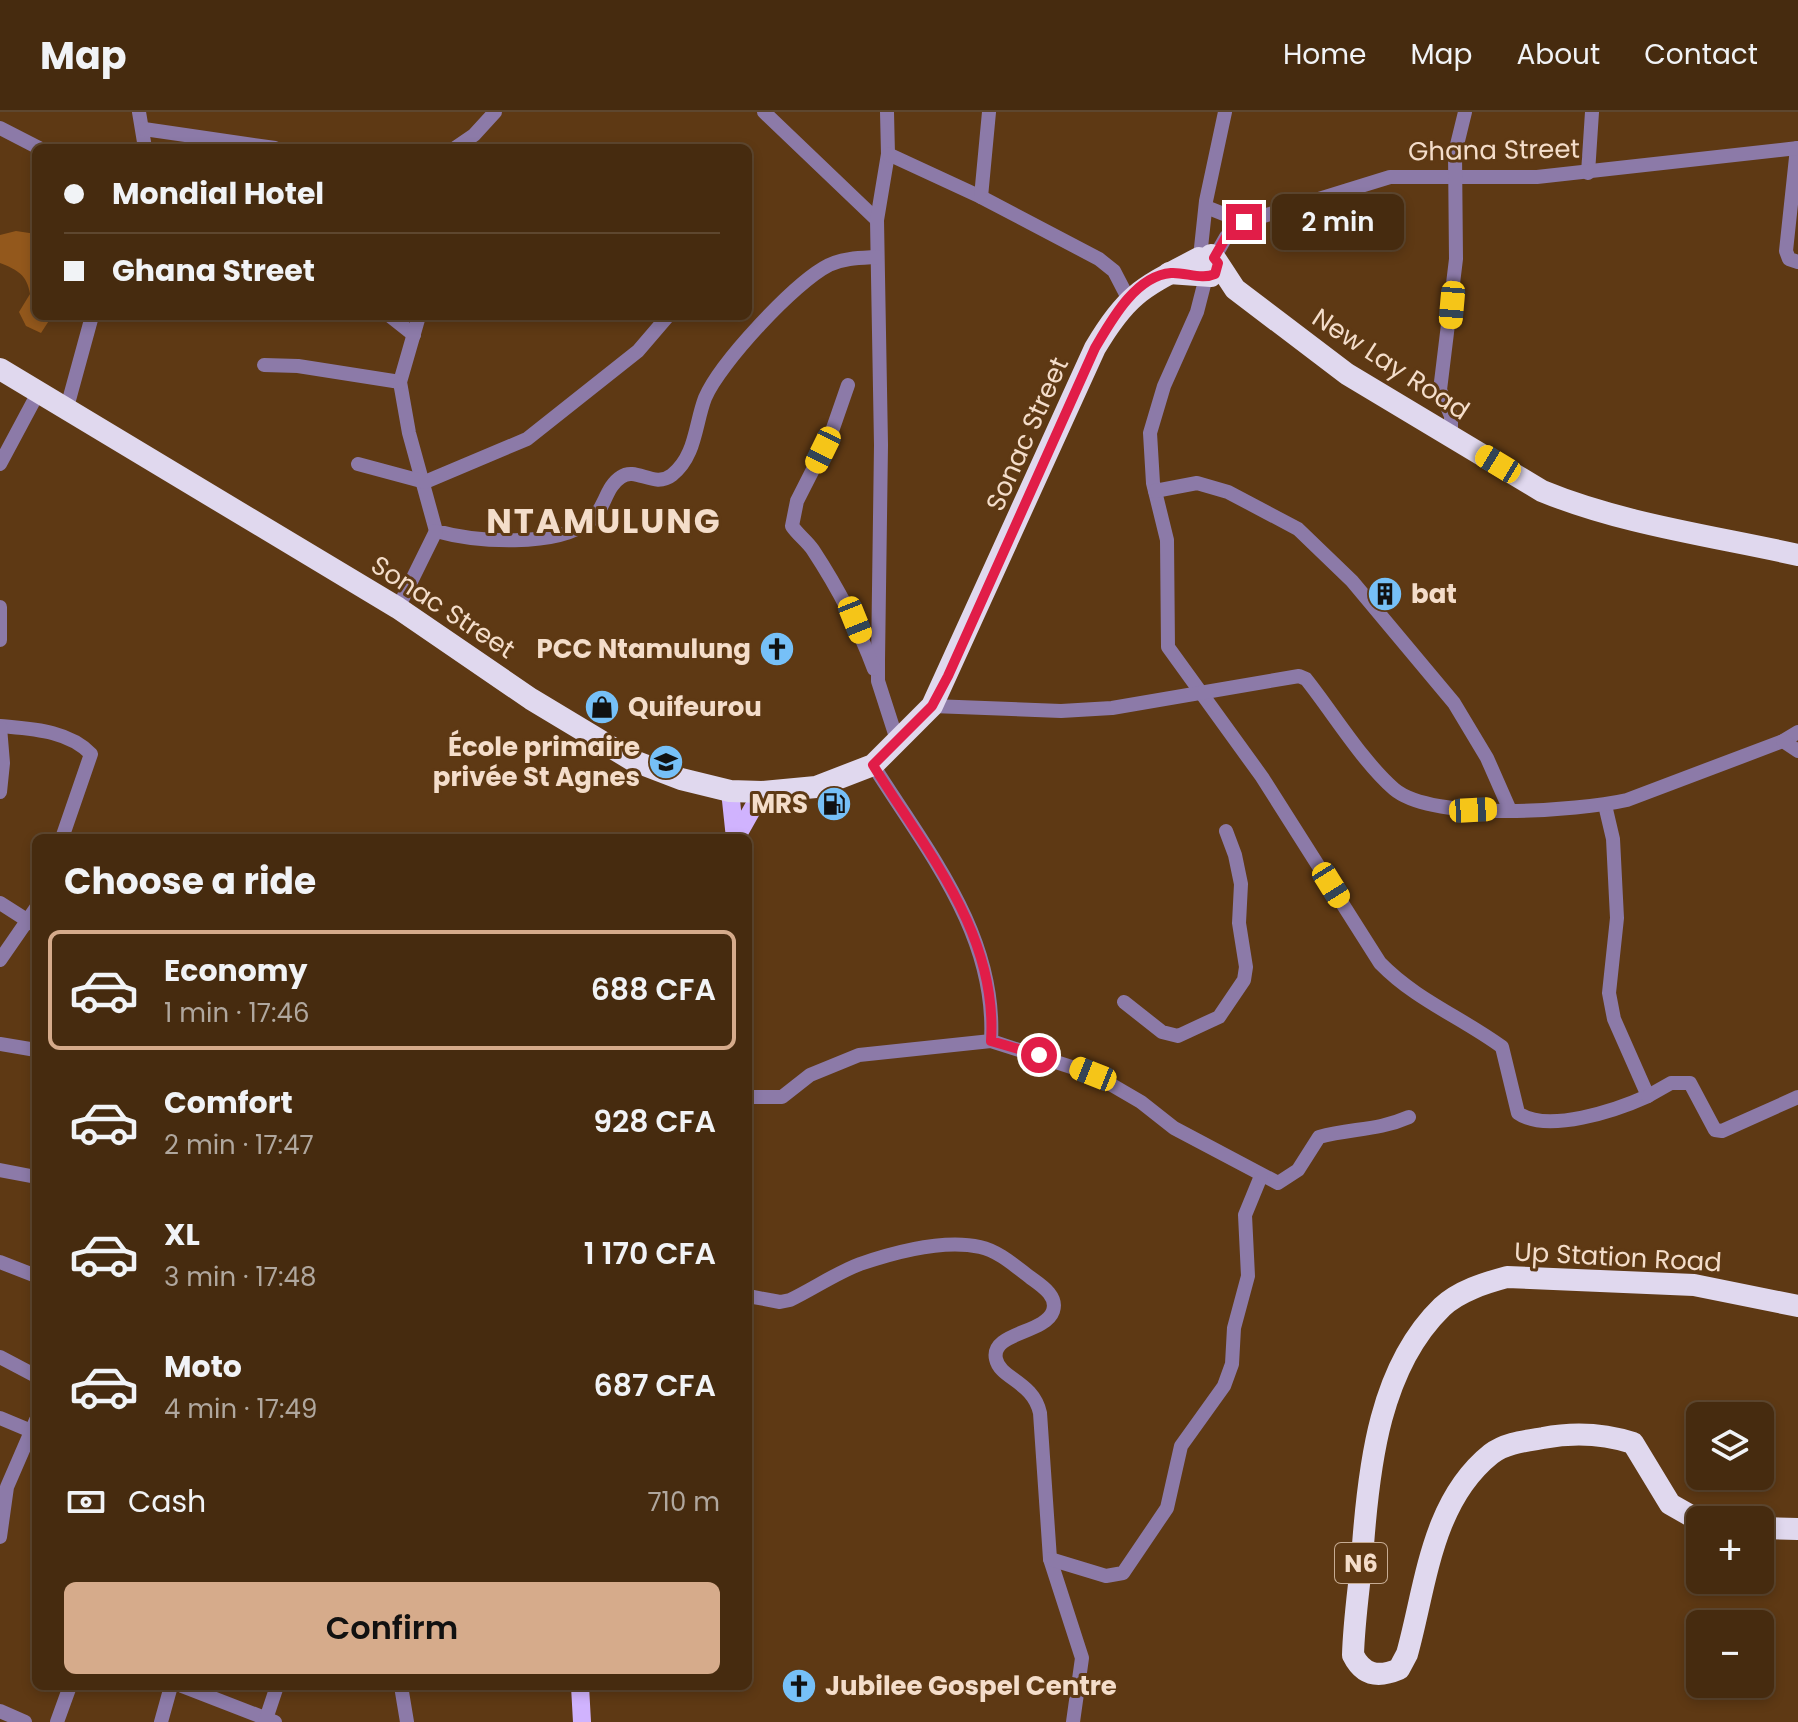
<!DOCTYPE html>
<meta charset="utf-8">
<style>
body{margin:0;font-family:Poppins,sans-serif;background:#4d3318;color:#f1f3f6;height:100vh;display:flex;flex-direction:column;font-size:30px;white-space:nowrap}
*{box-sizing:border-box;margin:0}
p{font-size:26px;color:#b0a79e}
.icon{flex:none;width:44px;height:44px;fill:none;stroke:currentColor;stroke-width:2;stroke-linecap:round;stroke-linejoin:round}
.map{position:relative;flex:1;overflow:hidden}
.drawer{position:absolute;left:32px;top:722px;width:720px;height:856px;display:flex;flex-direction:column;background:#462b0f;border-radius:12px;box-shadow:0 4px 12px #0003,0 0 0 2px #5e472f}
.drawer>*{flex:none}
.top-card{position:absolute;left:32px;top:32px;width:720px;height:176px;border-radius:12px;box-shadow:0 4px 12px #0003,0 0 0 2px #5e472f;display:grid;align-content:center;height:176px;padding:0 32px;background:#462b0f}
.buttons{position:absolute;left:1686px;top:1290px;display:grid;gap:16px}
.buttons a{display:grid;place-items:center;width:88px;height:88px;border-radius:12px;background:#462b0f;box-shadow:0 4px 12px #0003,0 0 0 2px #5e472f;font-size:40px}
.end{position:absolute;width:36px;height:36px;margin:-18px;border:10px solid #e11d48;background:#fff;box-shadow:0 0 0 4px #fff}
.from{border-radius:50%}
.bubble{position:absolute;height:56px;border-radius:12px;background:#462b0f;box-shadow:0 4px 12px #0003,0 0 0 2px #5e472f;font-size:26px;font-weight:600;line-height:56px;text-align:center}
.car{position:absolute;width:24px;height:48px;margin:-24px -12px;border-radius:10px;box-shadow:0 0 6px 2px #0007;background:linear-gradient(#f5c518 24%,#345 0 40%,#f5c518 0 76%,#345 0 86%,#f5c518 0)}
.top-card b{display:flex;align-items:center;gap:28px;height:76px;font-size:30px}
.top-card b+b{border-top:2px solid #5e472f}
.top-card i{width:20px;height:20px;background:#f1f3f6}
ul{padding:0;list-style:none}
li{display:flex;align-items:center;gap:24px;height:120px;margin:0 16px 12px;padding:0 16px;border:4px solid transparent;border-radius:12px}
li div{flex:1}
li b{display:block;font-size:30px}
li em{font-style:normal;font-weight:600}
li.on{border-color:#d6ab8b}
li>.icon{width:72px;height:72px;stroke-width:1.5}
h2{padding:0 32px;font-size:36px;line-height:96px}
.pay{display:flex;align-items:center;gap:20px;height:88px;padding:0 32px;font-size:30px}
.pay p{margin-inline-start:auto}
.button{display:flex;gap:16px;margin-top:auto;padding:16px 32px}
.button a{flex:1;height:92px;border-radius:12px;background:#d6ab8b;color:#111;font-size:32px;font-weight:600;line-height:92px;text-align:center}
header{display:flex;align-items:center;gap:48px;box-sizing:border-box;height:112px;padding:0 40px;background:#462b0f;border-bottom:2px solid #5e472f}
header strong{font-size:38px}
nav{display:flex;gap:44px;margin-inline-start:auto;font-size:28px}
.map>svg:first-child{display:block}
</style>
<header>
<strong>Map</strong>
<nav><a>Home</a><a>Map</a><a>About</a><a>Contact</a></nav>
</header>
<div class="map">
<svg width="1798" height="1610" viewBox="0 0 1798 1610">
<rect width="100%" height="100%" fill="#5e3914"/>
<!-- green -->
<path fill="#93581c" d="M16,119L36,122V204H52L41,221L26,214L19,200L30,182C27,163 18,158 0,151V123Z"/>
<g fill="none" stroke-linecap="round" stroke-linejoin="round">
<!-- minor -->
<g stroke="#8c7aa8" stroke-width="14">
<polyline points="139,0 145,36"/>
<polyline points="764,0 877,108"/>
<polyline points="887,0 888,42 877,108 881,333 878,549 878,569 897,628"/>
<polyline points="0,16 39,36"/>
<polyline points="144,17 275,36"/>
<polyline points="455,36 474,23 495,0"/>
<polyline points="1797,36 1786,139 1789,147 1798,150"/>
<polyline points="888,42 981,85 1099,147 1114,159 1128,186"/>
<polyline points="1588,61 1592,0"/>
<polyline points="981,85 989,0"/>
<polyline points="1206,95 1244,110"/>
<polyline points="1200,145 1206,89 1225,0"/>
<polyline points="1214,146 1226,125 1244,110 1390,65 1537,65 1798,36"/>
<path d="M1206,165L1197,200L1164,274L1150,321L1153,371L1167,428L1168,535L1262,665L1380,851C1416,888 1461,905 1502,935L1518,1001C1547,1022 1617,998 1648,984L1614,907L1609,881L1617,806L1613,727L1605,693"/>
<polyline points="390,204 414,223"/>
<path d="M419,204L400,270L409,321L436,419C475,430 556,436 590,409C605,398 605,375 621,365C636,354 654,377 672,363C696,344 695,312 705,286C720,251 795,170 829,153C844,146 860,146 877,145"/>
<polyline points="264,253 298,254 400,270"/>
<path d="M848,273L831,322L797,389L792,414C798,423 807,429 813,438C838,476 858,514 874,557"/>
<polyline points="66,299 92,204"/>
<polyline points="1451,324 1451,304 1440,278 1456,147 1455,41 1465,0"/>
<polyline points="0,352 38,281"/>
<polyline points="358,352 425,370 527,327 638,239 668,204"/>
<polyline points="1155,379 1197,371 1228,380 1298,417 1352,469 1454,591 1487,646 1509,696"/>
<polyline points="0,495 0,528"/>
<polyline points="398,496 436,419"/>
<path d="M932,594L1061,599L1112,596L1299,564L1306,567C1333,601 1362,649 1394,677C1433,710 1578,699 1627,688L1783,629L1798,620"/>
<path d="M0,614C31,617 68,618 91,642L62,726"/>
<polyline points="0,615 3,651 0,680"/>
<polyline points="1783,629 1798,639"/>
<path d="M873,653C927,739 997,822 991,929"/>
<polyline points="0,791 33,812"/>
<polyline points="0,848 36,796"/>
<polyline points="1124,890 1162,920 1178,924 1219,905 1244,868 1246,855 1239,811 1241,772 1235,743 1226,719"/>
<polyline points="0,932 36,938"/>
<polyline points="1648,984 1671,971 1690,971 1715,1018 1722,1019 1798,985"/>
<path d="M748,985H782L810,963L859,943L991,929L1093,962L1141,990L1174,1016L1278,1071L1298,1058L1319,1025C1352,1016 1377,1019 1409,1005"/>
<polyline points="0,1058 36,1065"/>
<polyline points="0,1150 36,1164"/>
<path d="M748,1184L780,1190L790,1188C813,1177 836,1161 860,1152C895,1140 944,1127 980,1135C999,1139 1016,1155 1031,1166C1042,1174 1058,1184 1053,1199C1045,1222 990,1220 996,1247C1000,1267 1033,1269 1040,1301L1050,1447L1082,1546L1073,1610"/>
<polyline points="0,1245 36,1264"/>
<polyline points="0,1306 36,1321"/>
<polyline points="0,1425 7,1375 36,1308"/>
<polyline points="1050,1447 1106,1464 1123,1461 1167,1396 1181,1334 1224,1274 1232,1252 1234,1216 1248,1164 1245,1103 1261,1064"/>
<polyline points="182,1574 275,1610"/>
<polyline points="401,1574 407,1610"/>
<polyline points="0,1599 25,1610"/>
<polyline points="57,1610 70,1574"/>
<polyline points="161,1610 171,1574"/>
<polyline points="265,1610 277,1574"/>
</g>
<!-- major -->
<g stroke="#d0b3fe" stroke-width="18">
<polyline points="730,679 735,726"/>
<polyline points="736,726 762,680"/>
<polyline points="580,1574 582,1610"/>
</g>
<!-- highway -->
<g stroke="#e0d8ee" stroke-width="22">
<path d="M1216,148L1235,177L1347,262L1542,379C1622,412 1713,424 1798,443"/>
<polyline points="1169,161 1211,164 1218,155 1211,143"/>
<path d="M0,257L398,496L531,587L634,649L681,667L730,679L762,680L816,675L873,653L932,594L1095,236C1128,180 1144,175 1199,146"/>
<path d="M1700,1409L1670,1392L1633,1331C1602,1321 1574,1320 1543,1326C1525,1329 1505,1331 1491,1342C1431,1390 1426,1474 1407,1542L1399,1557C1378,1566 1363,1563 1353,1543C1354,1506 1360,1470 1363,1433C1369,1353 1380,1255 1442,1195C1459,1179 1485,1171 1507,1165L1694,1173L1798,1194"/>
<polyline points="1760,1416 1798,1417"/>
</g>
</g>
<g fill="none" stroke-linecap="round" stroke-linejoin="round">
<!-- route -->
<path stroke="#e11d48" stroke-width="10" d="M1039,943L991,929C998,822 926,739 873,653L932,594L948,564L1095,236C1111,209 1135,164 1171,161C1185,160 1202,168 1215,162L1218,151L1214,146L1226,125L1244,110"/>
</g>
<!-- icons -->
<defs>
<g id="building-disc" transform="scale(1.8)"><circle r="9.5" fill="#76c0f7" stroke="#5e3914"/><path d="M-4-6H4V6H1V3H-1V6H-4ZM-2.5-4.3h1.7v1.8h-1.7ZM.8-4.3h1.7v1.8H.8ZM-2.5-1h1.7V.8h-1.7ZM.8-1h1.7V.8H.8Z" fill="#111"/></g>
<g id="church-disc" transform="scale(1.8)"><circle r="9.5" fill="#76c0f7" stroke="#5e3914"/><path d="M-1.2-6h2.4v3.5h3.3v2.4h-3.3V6h-2.4V-.1h-3.3v-2.4h3.3Z" fill="#111"/></g>
<g id="shop-disc" transform="scale(1.8)"><circle r="9.5" fill="#76c0f7" stroke="#5e3914"/><path d="M-5-2.5h2.3a2.7 3.5 0 0 1 5.4 0H5L5.5 6h-11ZM-1.5-2.5h3a1.5 2.3 0 0 0-3 0Z" fill="#111"/></g>
<g id="school-disc" transform="scale(1.8)"><circle r="9.5" fill="#76c0f7" stroke="#5e3914"/><path d="M0-5L7-2L0 1L-7-2ZM-4 1L0 2.5L4 1V4Q0 6-4 4Z" fill="#111"/></g>
<g id="fuel-disc" transform="scale(1.8)"><circle r="9.5" fill="#76c0f7" stroke="#5e3914"/><path d="M-5.5-6h7V0h2V4h1.3V-2.5L3-4.5l.8-.8L6-3V5H2.5V1h-1V6h-7ZM-4.2-4.7v3.2H.2V-4.7Z" fill="#111"/></g>
</defs>
<g fill-rule="evenodd">
<use href="#building-disc" x="1385" y="482"/>
<use href="#church-disc" x="777" y="537"/>
<use href="#shop-disc" x="602" y="595"/>
<use href="#school-disc" x="666" y="650"/>
<use href="#fuel-disc" x="834" y="692"/>
<use href="#church-disc" x="799" y="1574"/>
</g>
<g text-anchor="middle" dominant-baseline="central" stroke-width="6" stroke-linejoin="round" paint-order="stroke">
<!-- shield labels -->
<rect fill="#5e3914" stroke="#c7ac93" stroke-width="2" x="1335" y="1431" width="52" height="40" rx="6"/>
<g font-size="24" font-weight="bold" fill="#f4ddca">
<text x="1361" y="1451">N6</text>
</g>
<!-- street labels -->
<g font-size="26" fill="#f4ddca" stroke="#5e3914">
<text transform="translate(1494 38) rotate(-1)">Ghana Street</text>
<text transform="translate(1391 252) rotate(33)">New Lay Road</text>
<text transform="translate(1027 322) rotate(-66)">Sonac Street</text>
<text transform="translate(443 495) rotate(33)">Sonac Street</text>
<text transform="translate(1618 1145) rotate(3)">Up Station Road</text>
</g>
<!-- poi labels -->
<g font-size="26" font-weight="bold" fill="#f4ddca" stroke="#5e3914" text-anchor="start">
<text x="1411" y="482">bat</text>
<text x="751" y="537" text-anchor="end">PCC Ntamulung</text>
<text x="628" y="595">Quifeurou</text>
<text x="640" y="635" text-anchor="end">École primaire<tspan x="640" dy="30">privée St Agnes</tspan></text>
<text x="808" y="692" text-anchor="end">MRS</text>
<text x="825" y="1574">Jubilee Gospel Centre</text>
</g>
<!-- district labels -->
<g font-size="34" font-weight="bold" letter-spacing="2" fill="#f4ddca" stroke="#5e3914">
<text x="604" y="409">NTAMULUNG</text>
</g>
</g>
</svg>
<div class="buttons">
<a><svg class="icon" aria-label="layers" viewBox="0 0 24 24"><path d="M12 4l9 5-9 5-9-5zM3 14l9 5 9-5"/></svg></a>
<a>+</a>
<a>−</a>
</div>
<i class="end from" style="left:1039px;top:943px"></i>
<i class="end" style="left:1244px;top:110px"></i>
<div class="bubble" style="left:1272px;top:82px;width:132px">2 min</div>
<i class="car" style="left:1452px;top:193px;rotate:185deg"></i>
<i class="car" style="left:823px;top:338px;rotate:206deg"></i>
<i class="car" style="left:1498px;top:352px;rotate:301deg"></i>
<i class="car" style="left:855px;top:508px;rotate:158deg"></i>
<i class="car" style="left:1473px;top:698px;rotate:87deg"></i>
<i class="car" style="left:1331px;top:773px;rotate:148deg"></i>
<i class="car" style="left:1093px;top:962px;rotate:292deg"></i>
<div class="top-card">
<b><i class="from"></i>Mondial Hotel</b>
<b><i></i>Ghana Street</b>
</div>
<section class="drawer">
<h2>Choose a ride</h2>
<ul>
<li class="on"><svg class="icon" aria-label="car" viewBox="0 0 24 24"><path d="M5 17H2v-5l4-1 3-4h7l3 4 3 1v5h-3M9 17h6M6 11h13"/><circle cx="7" cy="17" r="2"/><circle cx="17" cy="17" r="2"/></svg><div><b>Economy</b><p>1 min · 17:46</p></div><em>688 CFA</em></li>
<li><svg class="icon" aria-label="car" viewBox="0 0 24 24"><path d="M5 17H2v-5l4-1 3-4h7l3 4 3 1v5h-3M9 17h6M6 11h13"/><circle cx="7" cy="17" r="2"/><circle cx="17" cy="17" r="2"/></svg><div><b>Comfort</b><p>2 min · 17:47</p></div><em>928 CFA</em></li>
<li><svg class="icon" aria-label="car" viewBox="0 0 24 24"><path d="M5 17H2v-5l4-1 3-4h7l3 4 3 1v5h-3M9 17h6M6 11h13"/><circle cx="7" cy="17" r="2"/><circle cx="17" cy="17" r="2"/></svg><div><b>XL</b><p>3 min · 17:48</p></div><em>1 170 CFA</em></li>
<li><svg class="icon" aria-label="car" viewBox="0 0 24 24"><path d="M5 17H2v-5l4-1 3-4h7l3 4 3 1v5h-3M9 17h6M6 11h13"/><circle cx="7" cy="17" r="2"/><circle cx="17" cy="17" r="2"/></svg><div><b>Moto</b><p>4 min · 17:49</p></div><em>687 CFA</em></li>
</ul>
<div class="pay"><svg class="icon" aria-label="cash" viewBox="0 0 24 24"><path d="M3 7h18v10H3z"/><circle cx="12" cy="12" r="2"/></svg>Cash<p>710 m</p></div>
<div class="button"><a>Confirm</a></div>
</section>
</div>
